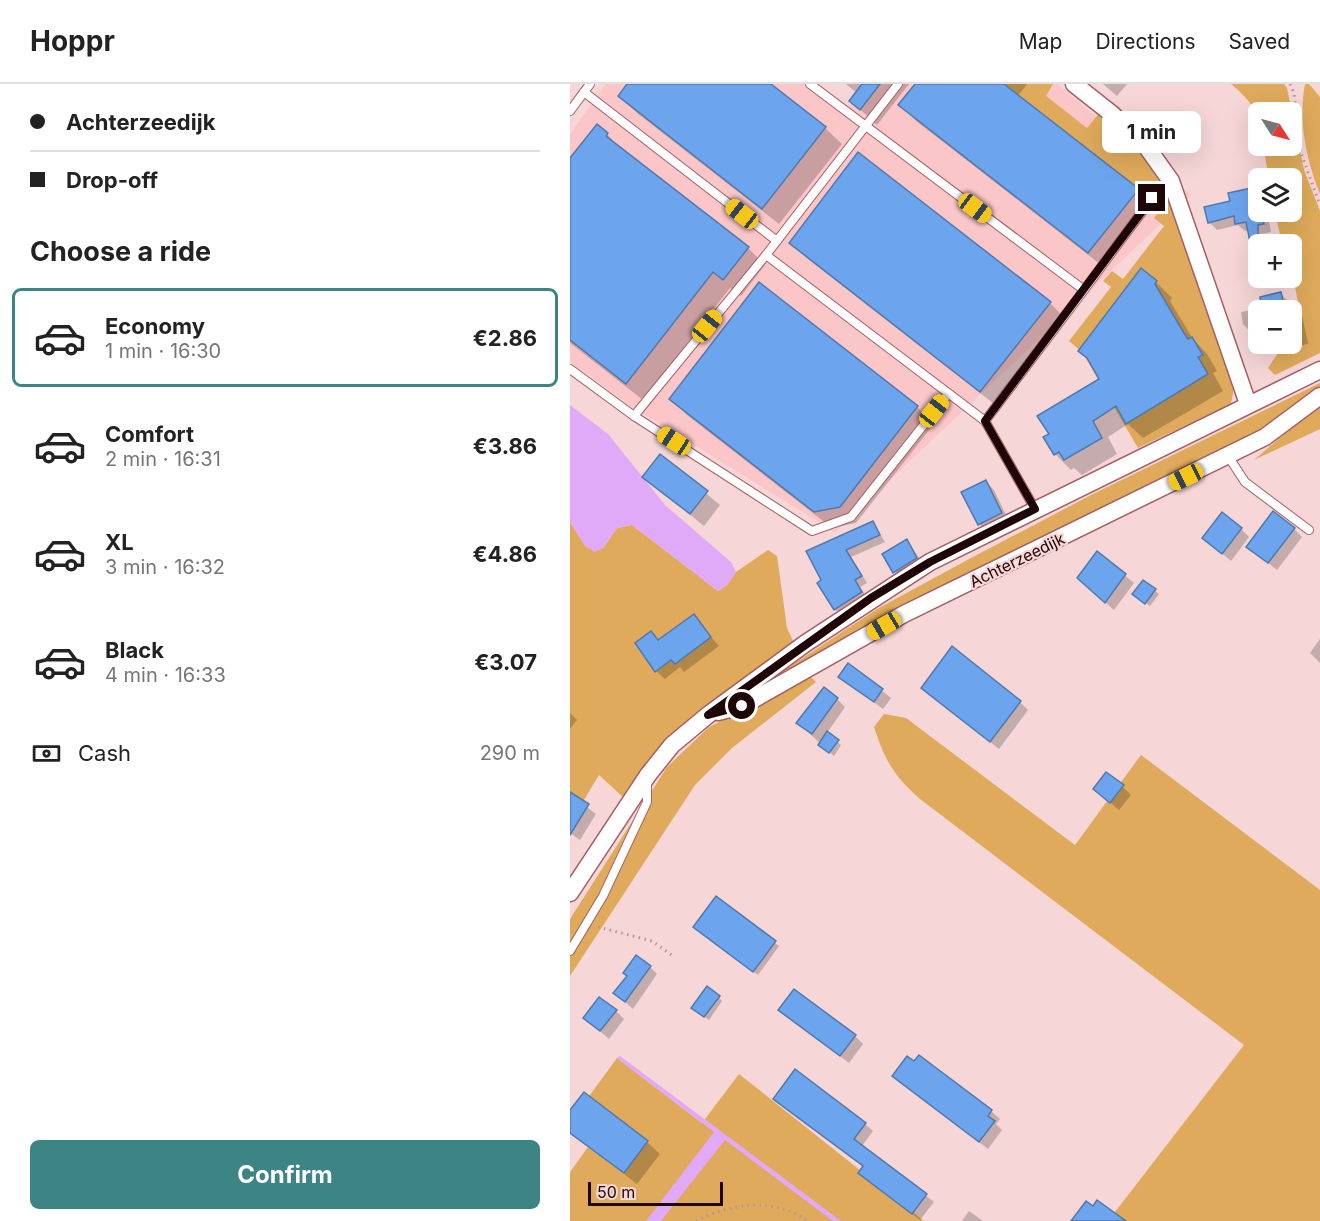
<!DOCTYPE html>
<meta charset="utf-8">
<style>
body{margin:0;font-family:Inter,sans-serif;background:#f6f6f6;color:#222;height:100vh;display:flex;flex-direction:column;font-size:22px;white-space:nowrap}
*{box-sizing:border-box;margin:0}
p{font-size:20px;color:#767676}
.icon{flex:none;width:33px;height:33px;fill:none;stroke:currentColor;stroke-width:2;stroke-linecap:round;stroke-linejoin:round}
.map{position:relative;flex:1;overflow:hidden}
.details{display:flex;flex-direction:column;background:#fff;width:570px}
.details>*{flex:none}
.guide{display:grid;align-content:center;height:132px;padding:0 30px;background:#fff}
.needle{width:39px;rotate:126deg}
.fabs{position:absolute;left:678px;top:18px;display:grid;gap:12px}
.fabs a{display:grid;place-items:center;width:54px;height:54px;border-radius:9px;background:#fff;box-shadow:0 6px 24px #0002;font-size:30px}
.scale{position:absolute;left:18px;bottom:15px;width:135px;box-sizing:border-box;padding-left:6px;border:3px solid #1e0508;border-top:0;font-size:16px;line-height:21px;white-space:nowrap;color:#1e0508;-webkit-text-stroke:4px #f6d6d7;paint-order:stroke}
.end{position:absolute;width:27px;height:27px;margin:-14px;border:8px solid #1e0508;background:#fff;box-shadow:0 0 0 3px #fff}
.from{border-radius:50%}
.bubble{position:absolute;height:42px;border-radius:9px;background:#fff;box-shadow:0 6px 24px #0002;font-size:20px;font-weight:700;line-height:42px;text-align:center}
.car{position:absolute;width:18px;height:36px;margin:-18px -9px;border-radius:8px;box-shadow:0 0 4px 2px #0007;background:linear-gradient(#f5c518 24%,#345 0 40%,#f5c518 0 76%,#345 0 86%,#f5c518 0)}
.guide b{display:flex;align-items:center;gap:21px;height:57px;font-size:22px}
.guide b+b{border-top:2px solid #e0e0e0}
.guide i{width:15px;height:15px;background:#222}
ul{padding:0;list-style:none}
li{display:flex;align-items:center;gap:18px;height:99px;margin:0 12px 9px;padding:0 18px;border:3px solid transparent;border-radius:9px}
li div{flex:1}
li b{display:block;font-size:22px}
li em{font-style:normal;font-weight:700}
li.selected{border-color:#3d8585}
li>.icon{width:54px;height:54px;stroke-width:1.5}
h2{padding:0 30px;font-size:27px;line-height:72px}
.pay{display:flex;align-items:center;gap:15px;height:66px;padding:0 30px;font-size:22px}
.pay p{margin-inline-start:auto}
.primary-button{display:flex;gap:12px;margin-top:auto;padding:12px 30px}
.primary-button a{flex:1;height:69px;border-radius:9px;background:#3d8585;color:#fff;font-size:24px;font-weight:700;line-height:69px;text-align:center}
header{display:flex;align-items:center;gap:36px;box-sizing:border-box;height:84px;padding:0 30px;background:#fff;border-bottom:2px solid #e0e0e0}
header strong{font-size:28px}
nav{display:flex;gap:33px;margin-inline-start:auto;font-size:21px}
main{display:flex;flex:1;min-height:0}
.map>svg:first-child{display:block}
</style>
<header>
<strong>Hoppr</strong>
<nav><a>Map</a><a>Directions</a><a>Saved</a></nav>
</header>
<main>
<section class="details">
<div class="guide">
<b><i class="from"></i>Achterzeedijk</b>
<b><i></i>Drop-off</b>
</div>
<h2>Choose a ride</h2>
<ul>
<li class="selected"><svg class="icon" aria-label="car" viewBox="0 0 24 24"><path d="M5 17H2v-5l4-1 3-4h7l3 4 3 1v5h-3M9 17h6M6 11h13"/><circle cx="7" cy="17" r="2"/><circle cx="17" cy="17" r="2"/></svg><div><b>Economy</b><p>1 min · 16:30</p></div><em>€2.86</em></li>
<li><svg class="icon" aria-label="car" viewBox="0 0 24 24"><path d="M5 17H2v-5l4-1 3-4h7l3 4 3 1v5h-3M9 17h6M6 11h13"/><circle cx="7" cy="17" r="2"/><circle cx="17" cy="17" r="2"/></svg><div><b>Comfort</b><p>2 min · 16:31</p></div><em>€3.86</em></li>
<li><svg class="icon" aria-label="car" viewBox="0 0 24 24"><path d="M5 17H2v-5l4-1 3-4h7l3 4 3 1v5h-3M9 17h6M6 11h13"/><circle cx="7" cy="17" r="2"/><circle cx="17" cy="17" r="2"/></svg><div><b>XL</b><p>3 min · 16:32</p></div><em>€4.86</em></li>
<li><svg class="icon" aria-label="car" viewBox="0 0 24 24"><path d="M5 17H2v-5l4-1 3-4h7l3 4 3 1v5h-3M9 17h6M6 11h13"/><circle cx="7" cy="17" r="2"/><circle cx="17" cy="17" r="2"/></svg><div><b>Black</b><p>4 min · 16:33</p></div><em>€3.07</em></li>
</ul>
<div class="pay"><svg class="icon" aria-label="cash" viewBox="0 0 24 24"><path d="M3 7h18v10H3z"/><circle cx="12" cy="12" r="2"/></svg>Cash<p>290 m</p></div>
<div class="primary-button"><a>Confirm</a></div>
</section>
<div class="map">
<svg width="750" height="1137" viewBox="0 0 750 1137">
<rect width="100%" height="100%" fill="#f6d6d7"/>
<!-- built -->
<polygon fill="#fbc6c8" points="36,0 248,0 278,22 303,0 487,0 621,111 265,448 61,322 0,278 0,50"/>
<!-- green -->
<g fill="#dfaa5b">
<polygon points="434,0 483,0 476,12 517,44 530,28 534,28 587,86 666,294 661,320 568,364 512,268 499,257 541,203 533,197 542,187 553,195 594,142 584,134 594,121 571,104 569,105"/>
<path d="M661,0H714L717,4L734,86L750,127V269L705,291L698,284L714,260H722V247L731,233L722,188V160H712L705,128H722V94H699L693,62H722V28H688V38C685,21 674,11 661,0Z"/>
<path d="M735,0H739L750,13V110C736,76 728,36 735,0Z"/>
<polygon points="750,299 750,306 701,341 187,604 307,525 401,474 523,410"/>
<polygon points="750,319 750,345 684,376"/>
<polygon points="0,438 16,463 33,464 47,444 62,441 148,507 157,501 166,488 198,466 207,472 217,544 224,559 94,660 77,677 54,714 29,691 0,739"/>
<polygon points="240,592 246,598 162,664 125,701 0,892 0,835 97,683 139,643"/>
<path d="M314,630L336,634L505,761L571,671L750,806V1137H538L674,961L350,715C323,691 315,676 304,643Z"/>
<polygon points="47,974 132,1039 169,990 354,1137 0,1137 0,1088 18,1063 54,1090 76,1059 17,1015"/>
</g>
<!-- water -->
<g fill="#e1aaf9">
<polygon points="0,321 38,350 95,421 161,478 166,488 157,501 148,507 62,441 47,444 33,464 25,468 16,463 0,438"/>
<polygon points="50,972 271,1137 263,1137 155,1056 91,1137 76,1137 144,1048 47,974"/>
</g>
<!-- shadow -->
<g fill="#0003">
<polygon points="60,0 199,0 255,44 272,60 209,140 67,29 50,12"/>
<polygon points="276,0 339,0 307,41 281,17 287,9"/>
<polygon points="346,0 457,0 448,12 568,106 584,122 535,184 346,37 330,20"/>
<polygon points="533,0 557,0 547,12"/>
<polygon points="37,50 53,68 178,164 195,181 171,212 160,204 73,316 0,259 0,76"/>
<polygon points="685,105 688,108 688,128 697,128 701,148 686,151 681,146 675,147 668,141 647,146 639,138 662,118"/>
<polygon points="221,159 480,219 496,235 428,323 238,175"/>
<polygon points="586,198 602,214 600,217 623,255 637,270 647,287 643,289 653,307 573,354 558,340 538,353 547,370 512,391 504,384 501,386 485,370 481,350 531,295 521,278 510,267"/>
<polygon points="190,200 347,323 364,340 286,439 262,444 117,331 101,315"/>
<polygon points="711,210 732,231 738,260 718,264 714,260 722,260 722,226 688,226 688,255 673,240 671,228 693,224"/>
<polygon points="91,372 150,421 134,442 74,393"/>
<polygon points="416,398 424,406 439,437 418,448 409,440"/>
<polygon points="303,439 315,458 281,473 297,499 290,503 298,515 272,532 265,525 238,467"/>
<polygon points="671,445 679,453 661,477 634,454"/>
<polygon points="724,445 732,453 707,486 678,463"/>
<polygon points="337,457 355,482 333,497 314,471"/>
<polygon points="528,470 564,499 544,526 517,502"/>
<polygon points="574,498 589,510 580,522 568,513"/>
<polygon points="123,532 149,562 114,588 110,583 95,595 86,587 81,549 89,557"/>
<polygon points="750,555 750,579 740,569"/>
<polygon points="279,581 321,614 313,625 270,593"/>
<polygon points="353,604 450,618 458,626 429,665"/>
<polygon points="267,615 275,623 257,649 271,661 264,672 228,639"/>
<polygon points="0,629 7,636 0,645"/>
<polygon points="553,703 561,711 549,726 525,705"/>
<polygon points="0,710 26,730 10,756 0,749"/>
<polygon points="146,814 209,862 188,891 129,846"/>
<polygon points="80,883 87,890 63,925 45,909"/>
<polygon points="149,913 152,917 139,936 127,927"/>
<polygon points="210,926 285,952 293,960 279,979"/>
<polygon points="46,927 54,935 39,955 15,934"/>
<polygon points="324,992 421,1027 430,1035 426,1040 432,1046 418,1065"/>
<polygon points="205,1015 295,1040 303,1047 292,1062 364,1118 350,1136 298,1097 290,1089 294,1083"/>
<polygon points="0,1028 77,1058 90,1070 67,1100 0,1049"/>
<polygon points="399,1127 413,1137 392,1137"/>
</g>
<!-- building -->
<g fill="#6ca5ee" stroke="#5178ab" stroke-width="1.5">
<polygon points="57,0 201,0 256,43 192,125 48,12"/>
<polygon points="292,0 310,0 290,26 279,17"/>
<polygon points="345,0 434,0 569,105 518,169 328,21"/>
<polygon points="27,40 38,49 36,52 179,163 153,196 143,188 56,300 0,256 0,74"/>
<polygon points="288,68 481,218 410,308 219,159"/>
<polygon points="686,103 688,128 691,128 694,140 688,141 688,167 682,168 676,138 665,140 664,132 638,139 634,123 660,117 658,109"/>
<polygon points="571,184 587,197 585,200 614,249 618,255 622,253 633,271 628,273 638,290 556,340 546,322 523,337 532,354 494,376 489,368 484,371 473,353 479,350 467,332 529,295 517,274 508,267"/>
<polygon points="189,198 348,322 270,423 244,428 99,315"/>
<polygon points="711,208 715,226 692,226 690,213"/>
<polygon points="90,370 138,407 120,430 72,393"/>
<polygon points="416,396 432,429 408,441 391,408"/>
<polygon points="703,427 725,444 698,479 676,463"/>
<polygon points="652,428 672,444 652,470 632,454"/>
<polygon points="303,437 310,451 276,466 292,492 285,496 292,508 264,526 247,499 251,496 236,467"/>
<polygon points="337,455 347,474 323,489 312,470"/>
<polygon points="527,467 556,490 535,519 507,494"/>
<polygon points="573,496 586,505 575,520 562,510"/>
<polygon points="124,530 141,553 105,580 101,576 85,588 65,559 81,547 88,556"/>
<polygon points="382,562 451,617 420,658 351,604"/>
<polygon points="278,579 313,605 304,618 268,593"/>
<polygon points="254,603 268,614 242,650 226,639"/>
<polygon points="257,647 269,656 259,669 248,661"/>
<polygon points="536,688 554,701 540,719 523,705"/>
<polygon points="0,708 19,720 0,751"/>
<polygon points="146,812 206,857 183,888 123,843"/>
<polygon points="66,871 81,882 55,918 43,909 57,892 53,889"/>
<polygon points="137,902 150,912 134,933 121,924"/>
<polygon points="224,905 286,951 270,972 208,926"/>
<polygon points="29,913 47,926 30,947 13,934"/>
<polygon points="349,971 422,1026 418,1032 425,1037 409,1058 322,992 337,972 344,977"/>
<polygon points="225,985 296,1039 284,1055 357,1110 342,1130 288,1089 293,1082 203,1015"/>
<polygon points="14,1008 78,1057 54,1089 0,1049 0,1026"/>
<polygon points="527,1116 556,1137 501,1137 516,1117 523,1122"/>
</g>
<g fill="none" stroke-linecap="round" stroke-linejoin="round">
<!-- service casing -->
<g stroke="#a45e64" stroke-width="10">
<g id="service">
<polyline points="240,0 514,206 415,337"/>
<polyline points="328,0 196,171 64,332 242,447 281,433 378,310"/>
<polyline points="14,8 207,157"/>
<polyline points="0,27 20,0"/>
<polyline points="196,171 415,337 465,425"/>
<polyline points="514,206 582,114"/>
<polyline points="0,285 64,332"/>
<polyline points="658,372 675,398 739,446"/>
<polyline points="0,867 33,812 77,718 77,697"/>
</g>
</g>
<!-- minor casing -->
<g stroke="#a45e64" stroke-width="19">
<g id="minor">
<polyline points="504,0 542,30 576,62 601,97 678,320"/>
<polyline points="148,628 172,622 334,530 695,353 750,312"/>
<polyline points="0,809 78,691 102,661 138,631 236,559 360,478 750,286"/>
</g>
</g>
<!-- path -->
<g stroke="#b49697" stroke-width="3" stroke-dasharray="1.5 4.5" stroke-linecap="butt">
<polyline points="720,0 724,9 731,69 750,121"/>
<polyline points="28,843 82,857 103,872"/>
<path d="M126,1137C161,1119 205,1113 237,1137"/>
</g>
<!-- service -->
<use href="#service" stroke="#fff" stroke-width="8"/>
<!-- minor -->
<use href="#minor" stroke="#fff" stroke-width="16"/>
</g>
<g fill="none" stroke-linecap="round" stroke-linejoin="round">
<!-- route -->
<polyline stroke="#1e0508" stroke-width="8" points="172,622 138,631 301,514 360,478 465,425 415,337 582,114"/>
</g>
<g text-anchor="middle" dominant-baseline="central" stroke-width="4.5" stroke-linejoin="round" paint-order="stroke">
<!-- street labels -->
<g font-size="16" fill="#1e0508" stroke="#f6d6d7">
<text transform="translate(447 476) rotate(-26)">Achterzeedijk</text>
</g>
</g>
</svg>
<div class="fabs">
<a><svg class="needle" viewBox="-14 -14 28 28"><path d="M0-13l5 13h-10z" fill="#e53935"/><path d="M0 13l5-13h-10z" fill="#767676"/></svg></a>
<a><svg class="icon" aria-label="layers" viewBox="0 0 24 24"><path d="M12 4l9 5-9 5-9-5zM3 14l9 5 9-5"/></svg></a>
<a>+</a>
<a>−</a>
</div>
<div class="scale">50 m</div>
<i class="end from" style="left:172px;top:622px"></i>
<i class="end" style="left:582px;top:114px"></i>
<div class="bubble" style="left:532px;top:27px;width:99px">1 min</div>
<i class="car" style="left:405px;top:124px;rotate:127deg"></i>
<i class="car" style="left:172px;top:130px;rotate:308deg"></i>
<i class="car" style="left:137px;top:242px;rotate:39deg"></i>
<i class="car" style="left:364px;top:327px;rotate:38deg"></i>
<i class="car" style="left:104px;top:357px;rotate:303deg"></i>
<i class="car" style="left:616px;top:393px;rotate:244deg"></i>
<i class="car" style="left:314px;top:542px;rotate:240deg"></i>
</div>
</main>
